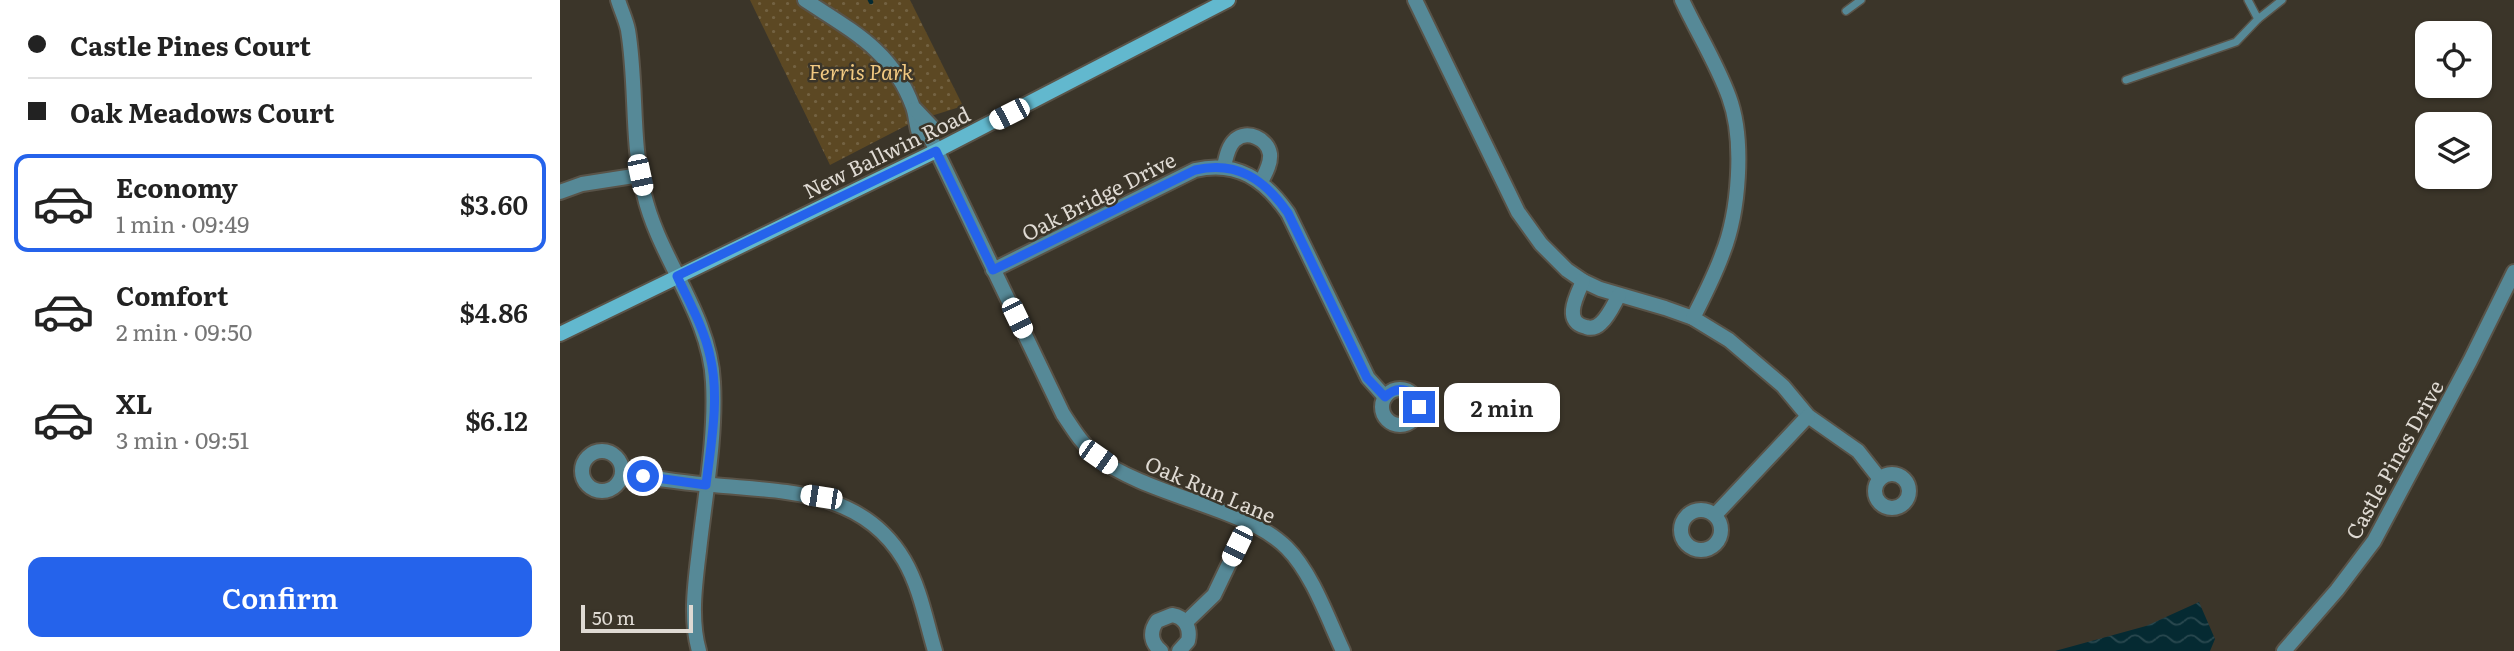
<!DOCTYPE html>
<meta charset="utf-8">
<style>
body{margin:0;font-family:Literata,serif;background:#f6f6f6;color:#222;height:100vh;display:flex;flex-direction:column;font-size:26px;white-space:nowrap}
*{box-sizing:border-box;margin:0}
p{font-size:23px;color:#767676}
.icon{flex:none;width:38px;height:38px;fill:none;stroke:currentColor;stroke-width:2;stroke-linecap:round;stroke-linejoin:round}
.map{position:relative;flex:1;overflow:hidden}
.side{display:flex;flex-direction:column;background:#fff;width:560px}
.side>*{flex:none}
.banner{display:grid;align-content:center;height:154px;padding:0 28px;background:#fff}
.controls{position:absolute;left:1855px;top:21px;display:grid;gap:14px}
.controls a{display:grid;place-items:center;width:77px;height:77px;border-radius:14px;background:#fff;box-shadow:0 2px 5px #0004;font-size:35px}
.scale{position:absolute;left:21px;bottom:18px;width:112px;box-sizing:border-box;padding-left:7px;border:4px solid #dfdad3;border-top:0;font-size:19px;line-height:24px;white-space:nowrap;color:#dfdad3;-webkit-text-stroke:5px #3b3529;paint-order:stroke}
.end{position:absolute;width:32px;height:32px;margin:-16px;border:9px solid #2563eb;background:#fff;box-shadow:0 0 0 4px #fff}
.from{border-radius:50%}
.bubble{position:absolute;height:49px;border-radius:14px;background:#fff;box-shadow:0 2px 5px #0004;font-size:23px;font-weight:600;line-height:49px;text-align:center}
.car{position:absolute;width:21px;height:42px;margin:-21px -10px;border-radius:9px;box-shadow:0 0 5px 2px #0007;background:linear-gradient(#fff 24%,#345 0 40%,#fff 0 76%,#345 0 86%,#fff 0)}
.banner b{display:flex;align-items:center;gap:24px;height:66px;font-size:26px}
.banner b+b{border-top:2px solid #e0e0e0}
.banner i{width:18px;height:18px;background:#222}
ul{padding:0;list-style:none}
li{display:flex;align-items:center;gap:21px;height:98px;margin:0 14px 10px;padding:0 14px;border:4px solid transparent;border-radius:14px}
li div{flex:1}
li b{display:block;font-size:26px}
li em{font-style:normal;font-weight:600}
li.on{border-color:#2563eb}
li>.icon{width:63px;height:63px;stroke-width:1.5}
.cta{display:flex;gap:14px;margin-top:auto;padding:14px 28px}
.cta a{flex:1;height:80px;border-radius:14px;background:#2563eb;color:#fff;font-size:28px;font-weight:600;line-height:80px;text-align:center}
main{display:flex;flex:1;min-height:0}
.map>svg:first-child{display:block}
</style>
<main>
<section class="side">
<div class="banner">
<b><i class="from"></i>Castle Pines Court</b>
<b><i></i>Oak Meadows Court</b>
</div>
<ul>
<li class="on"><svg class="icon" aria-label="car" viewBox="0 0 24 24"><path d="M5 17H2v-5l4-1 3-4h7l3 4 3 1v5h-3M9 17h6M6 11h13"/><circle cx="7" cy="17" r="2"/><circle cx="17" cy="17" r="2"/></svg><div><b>Economy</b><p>1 min · 09:49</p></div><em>$3.60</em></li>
<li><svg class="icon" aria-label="car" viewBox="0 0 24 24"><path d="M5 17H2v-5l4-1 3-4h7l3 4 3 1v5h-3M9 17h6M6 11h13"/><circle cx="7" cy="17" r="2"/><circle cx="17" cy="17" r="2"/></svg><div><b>Comfort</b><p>2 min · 09:50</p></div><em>$4.86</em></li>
<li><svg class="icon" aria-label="car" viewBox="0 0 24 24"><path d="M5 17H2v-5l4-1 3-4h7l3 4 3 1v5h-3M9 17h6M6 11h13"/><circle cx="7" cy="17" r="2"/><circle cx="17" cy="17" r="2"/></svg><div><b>XL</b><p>3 min · 09:51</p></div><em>$6.12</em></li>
</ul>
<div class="cta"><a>Confirm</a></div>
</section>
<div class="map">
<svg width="1954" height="651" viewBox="0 0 1954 651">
<defs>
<pattern id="park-dots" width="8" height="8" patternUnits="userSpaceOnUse" patternTransform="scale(1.75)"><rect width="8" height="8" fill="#5c4823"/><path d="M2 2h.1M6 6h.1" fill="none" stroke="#736242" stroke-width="1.8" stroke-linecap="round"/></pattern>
<pattern id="water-waves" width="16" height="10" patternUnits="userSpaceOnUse" patternTransform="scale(1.75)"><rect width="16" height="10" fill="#052a32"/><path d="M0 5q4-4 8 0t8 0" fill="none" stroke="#29484f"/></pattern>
</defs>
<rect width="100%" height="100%" fill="#3b3529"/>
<!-- park -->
<polygon fill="url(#park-dots)" points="190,0 350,0 403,106 355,121 270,165"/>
<!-- water -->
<polygon fill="url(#water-waves)" points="1639,602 1655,639 1650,651 1495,651 1586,626"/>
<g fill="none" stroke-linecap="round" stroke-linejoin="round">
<!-- stream -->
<polyline stroke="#052a32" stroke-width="4.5" points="310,0 311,2"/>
<!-- service casing -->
<g stroke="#595348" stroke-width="10">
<g id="service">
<polyline points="1688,0 1698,19 1722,0"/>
<polyline points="1286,11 1301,0"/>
<polyline points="1566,80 1676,42 1698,19"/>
</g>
</g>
<!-- minor casing -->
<g stroke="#595348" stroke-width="18">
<g id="minor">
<path d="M58,0C61,10 66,20 68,30C77,84 71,140 84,194C99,259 150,314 153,382C156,438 145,496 139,551C135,584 130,619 139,651"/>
<path d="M245,0C292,31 333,51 353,107C356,115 356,125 359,133L369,135"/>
<polyline points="855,0 958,212 981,244 1007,270 1023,281 1040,289 1105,308 1133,318 1169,340 1223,386 1248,416 1298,451 1320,479"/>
<path d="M1122,0C1137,32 1157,64 1169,97C1185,140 1179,213 1162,255C1154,277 1143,298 1133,318"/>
<path d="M355,109L372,127L369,135L503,414C513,429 522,444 536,456C566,481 625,497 663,512C686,521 709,530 727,548C752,573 768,619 783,651"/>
<path d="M664,166C666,158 668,146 675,140C687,129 708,139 710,154C711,164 705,174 701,182"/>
<polyline points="0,192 22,184 80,175"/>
<path d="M433,270L635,170C677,160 705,180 728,213L808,378L825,397"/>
<path d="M1023,281C1017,295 1002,322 1026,327C1032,329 1037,327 1041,323C1049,316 1054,304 1059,295"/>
<circle cx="840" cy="407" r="18"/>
<circle cx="42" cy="471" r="20"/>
<path d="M62,473C92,478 122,483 153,485C224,492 302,489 344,560C360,587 366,621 375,651"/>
<circle cx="1332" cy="491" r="17"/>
<circle cx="1141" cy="530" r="20"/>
<polyline points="1155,515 1248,416"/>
<polyline points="626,622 654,595 689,522"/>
<path d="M601,651C591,643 589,632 597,621L612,615C625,617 631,628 628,641L619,651"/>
<polyline points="1724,651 1777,590 1814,541 1910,361 1954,272"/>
</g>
</g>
<!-- secondary casing -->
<g stroke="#595348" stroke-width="18">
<polyline id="secondary" points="0,334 376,151 668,0"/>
</g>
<!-- service -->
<use href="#service" stroke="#568997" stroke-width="7"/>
<!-- minor -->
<use href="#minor" stroke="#568997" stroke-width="14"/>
<!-- secondary -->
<use href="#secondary" stroke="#62b8ce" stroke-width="14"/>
</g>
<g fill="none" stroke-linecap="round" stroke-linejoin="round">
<!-- route -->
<path stroke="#2563eb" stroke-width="9" d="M83,476L146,485C151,443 160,397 150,356C144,328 129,302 117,276L376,151L433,270L635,170C677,160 705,180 728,213L807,378L825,397C838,384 855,389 859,407"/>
</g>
<g text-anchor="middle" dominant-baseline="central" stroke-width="5" stroke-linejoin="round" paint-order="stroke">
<!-- park labels -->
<g font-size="21" font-style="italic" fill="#f0c881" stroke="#3b3529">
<text x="301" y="70">Ferris Park</text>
</g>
<!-- street labels -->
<g font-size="21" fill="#dfdad3" stroke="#3b3529">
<text transform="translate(326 151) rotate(-26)">New Ballwin Road</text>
<text transform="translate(538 195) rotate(-27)">Oak Bridge Drive</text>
<text transform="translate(1833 459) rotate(-61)">Castle Pines Drive</text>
<text transform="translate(651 488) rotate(23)">Oak Run Lane</text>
</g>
</g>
</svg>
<div class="controls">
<a><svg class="icon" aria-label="locate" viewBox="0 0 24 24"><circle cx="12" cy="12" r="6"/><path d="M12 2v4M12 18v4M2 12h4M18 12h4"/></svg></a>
<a><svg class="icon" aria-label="layers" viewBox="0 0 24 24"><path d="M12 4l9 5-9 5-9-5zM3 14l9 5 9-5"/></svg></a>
</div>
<div class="scale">50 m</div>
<i class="end from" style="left:83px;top:476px"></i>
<i class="end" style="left:859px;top:407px"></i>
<div class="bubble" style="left:884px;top:383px;width:116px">2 min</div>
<i class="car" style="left:449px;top:114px;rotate:243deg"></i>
<i class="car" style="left:80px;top:175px;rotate:168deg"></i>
<i class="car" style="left:457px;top:318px;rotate:154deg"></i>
<i class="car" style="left:538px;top:457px;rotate:125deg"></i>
<i class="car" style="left:261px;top:497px;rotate:279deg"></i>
<i class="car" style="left:677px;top:546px;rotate:206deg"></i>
</div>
</main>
